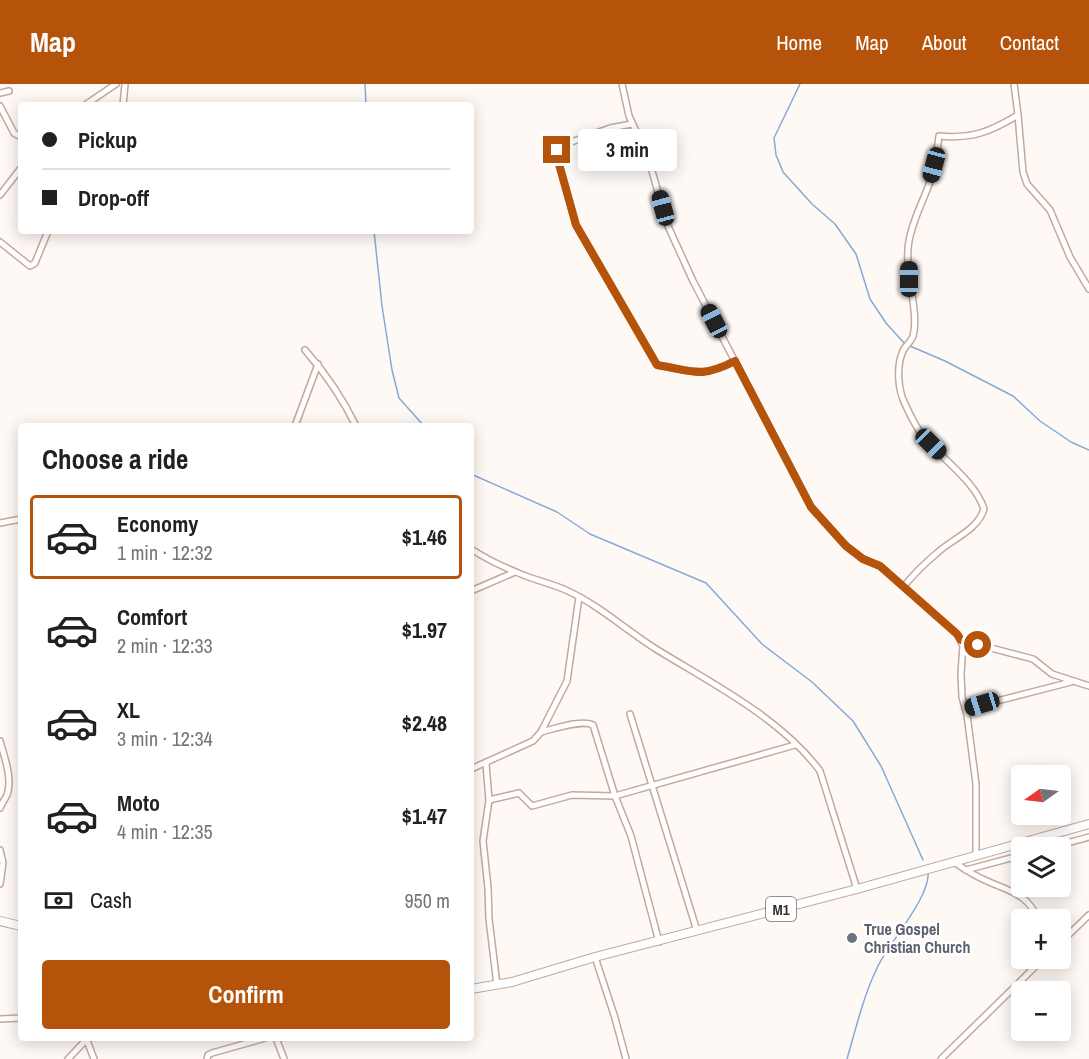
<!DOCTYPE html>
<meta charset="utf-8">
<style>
body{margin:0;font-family:"Archivo Narrow",sans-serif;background:#f6f6f6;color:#202124;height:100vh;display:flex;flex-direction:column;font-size:22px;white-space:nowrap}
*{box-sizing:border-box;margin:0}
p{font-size:20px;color:#757577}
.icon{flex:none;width:33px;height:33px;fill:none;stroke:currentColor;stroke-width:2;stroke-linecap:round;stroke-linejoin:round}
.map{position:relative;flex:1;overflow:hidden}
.details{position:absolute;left:18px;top:339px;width:456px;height:618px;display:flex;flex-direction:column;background:#fff;border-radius:6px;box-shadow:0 3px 15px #0003}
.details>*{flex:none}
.hud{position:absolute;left:18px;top:18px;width:456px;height:132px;border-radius:6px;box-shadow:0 3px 15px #0003;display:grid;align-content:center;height:132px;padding:0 24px;background:#fff}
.needle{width:39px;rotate:256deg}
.buttons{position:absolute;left:1011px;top:681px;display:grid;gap:12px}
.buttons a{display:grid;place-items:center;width:60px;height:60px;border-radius:6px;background:#fff;box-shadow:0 3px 15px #0003;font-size:30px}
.end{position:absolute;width:27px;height:27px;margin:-14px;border:8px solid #b45309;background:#fff;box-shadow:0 0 0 3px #fff}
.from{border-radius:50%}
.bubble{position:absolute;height:42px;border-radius:6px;background:#fff;box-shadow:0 3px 15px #0003;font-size:20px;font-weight:700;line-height:42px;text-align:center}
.car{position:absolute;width:18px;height:36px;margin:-18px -9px;border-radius:8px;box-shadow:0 0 4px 2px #0007;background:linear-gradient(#222 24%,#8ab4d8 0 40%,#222 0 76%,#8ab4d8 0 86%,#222 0)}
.hud b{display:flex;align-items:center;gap:21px;height:57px;font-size:22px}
.hud b+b{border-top:2px solid #e0e0e0}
.hud i{width:15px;height:15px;background:#202124}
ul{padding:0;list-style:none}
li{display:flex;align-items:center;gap:18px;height:84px;margin:0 12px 9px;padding:0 12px;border:3px solid transparent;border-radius:6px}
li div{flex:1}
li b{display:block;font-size:22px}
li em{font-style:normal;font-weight:700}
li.selected{border-color:#b45309}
li>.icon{width:54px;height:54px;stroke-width:1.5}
h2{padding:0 24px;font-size:27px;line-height:72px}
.pay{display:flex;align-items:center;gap:15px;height:66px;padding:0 24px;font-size:22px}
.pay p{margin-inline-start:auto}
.primary-button{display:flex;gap:12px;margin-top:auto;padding:12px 24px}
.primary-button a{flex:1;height:69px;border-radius:6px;background:#b45309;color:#fff;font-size:24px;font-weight:700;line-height:69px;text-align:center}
header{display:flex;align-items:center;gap:36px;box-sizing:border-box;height:84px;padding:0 30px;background:#b45309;color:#fff}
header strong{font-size:28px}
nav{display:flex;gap:33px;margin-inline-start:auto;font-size:21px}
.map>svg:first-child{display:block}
</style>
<header>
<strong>Map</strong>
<nav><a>Home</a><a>Map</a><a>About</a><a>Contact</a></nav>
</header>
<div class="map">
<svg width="1089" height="975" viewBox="0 0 1089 975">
<rect width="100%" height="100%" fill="#fff9f6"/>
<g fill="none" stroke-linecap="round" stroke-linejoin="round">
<!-- stream -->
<g stroke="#85aad8" stroke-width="1.5">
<polyline points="365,0 366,21"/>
<polyline points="800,0 774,54 776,71 783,88 812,120 835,140 856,170 870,215 886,239 905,260"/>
<polyline points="374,147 382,222 392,286 399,314 424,342"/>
<polyline points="910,262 945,277 1013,312 1040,337 1071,358 1089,366"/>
<polyline points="471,390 557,428 590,450 706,499 762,560 812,598 853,637 881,682 923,776"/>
<path d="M847,975C856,944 864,910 878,882C889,859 931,812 928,788"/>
</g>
<!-- minor casing -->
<g stroke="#c2a99c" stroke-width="8">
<g id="minor">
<polyline points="622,0 629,32 648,73 667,140 693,197 811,423 846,462 863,475 880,482 957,550 963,562 961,589 962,613 967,631 976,700 976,772"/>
<polyline points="0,9 9,7"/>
<polyline points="85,21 116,0"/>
<polyline points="123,21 125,0"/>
<polyline points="0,22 14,49 21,53"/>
<polyline points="1018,31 1023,88 1027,100 1050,126 1070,173 1089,205"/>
<path d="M632,40L610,44L563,61L557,66L559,80L576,141L657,281C693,287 701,294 735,277"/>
<polyline points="0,111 21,84"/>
<polyline points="0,158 30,182 35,179 48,147"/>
<path d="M305,266C326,290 342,313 356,342"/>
<polyline points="295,342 318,280"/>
<polyline points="0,439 21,435"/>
<path d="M471,465C485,474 501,482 516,488C533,496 551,499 568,507C600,522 626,546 656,565C711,599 781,634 820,687L857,805"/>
<path d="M904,502C914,490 925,479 937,469C952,455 978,446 984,425C975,397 941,374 923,352C915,342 910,331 905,320C898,306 896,282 903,267C905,262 911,258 913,252C920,228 903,185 909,157C913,134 925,114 932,92C936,79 937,66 939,52C972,55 990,48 1018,31L1014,0"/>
<polyline points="471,507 515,488"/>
<polyline points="961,556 1033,575 1052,590 1089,602"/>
<polyline points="966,625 1071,598"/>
<polyline points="630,630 697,847"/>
<path d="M541,648C554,645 582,635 593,641L615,712L631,752L659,858"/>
<path d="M0,657C4,672 13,695 7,711C5,715 2,719 0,724"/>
<polyline points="486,680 489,716 483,757 488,804 489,835 497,901"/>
<polyline points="471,685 533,657 541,648 567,597 579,513"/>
<polyline points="489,716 519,709 532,722 572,711 615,712 795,661"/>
<polyline points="1049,764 1089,753"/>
<polyline points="0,766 3,779 0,800"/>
<path d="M954,778C964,785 975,792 987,797C1009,807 1029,810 1038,836"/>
<polyline points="966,786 1022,771"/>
<polyline points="1060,859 1089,831"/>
<polyline points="595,873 615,934 626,975"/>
<polyline points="0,935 21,934"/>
<polyline points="86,954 94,975"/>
<polyline points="276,954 284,975"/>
<polyline points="68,975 87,955"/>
<polyline points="207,975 208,971 212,969 265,954"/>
<polyline points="941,975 1044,874"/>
</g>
</g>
<!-- trunk casing -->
<g stroke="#c2a99c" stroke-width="10">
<g id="trunk">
<polyline points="0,837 21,842"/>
<polyline points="471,905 512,898 595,873 857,805 1089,740"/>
</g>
</g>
<!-- minor -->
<use href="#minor" stroke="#fff" stroke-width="5"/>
<!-- trunk -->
<use href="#trunk" stroke="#fff" stroke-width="8"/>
</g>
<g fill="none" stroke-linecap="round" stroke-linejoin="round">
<!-- route -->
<path stroke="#b45309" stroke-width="8" d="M557,66L559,80L576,141L657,281C693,287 700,295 735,277L811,423L846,462L863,475L880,482L957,550L961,556L978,561"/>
</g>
<!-- markers -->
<circle fill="#6b7280" stroke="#fff" stroke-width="2" cx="852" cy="854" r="6"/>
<g text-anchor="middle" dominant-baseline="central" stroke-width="5" stroke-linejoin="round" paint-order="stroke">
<!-- shield labels -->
<rect fill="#fff" stroke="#746d6a" stroke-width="1.5" x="766" y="813" width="30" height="24" rx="4.5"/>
<g font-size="15" font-weight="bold" fill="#392f2a">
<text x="781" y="825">M1</text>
</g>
<!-- worship labels -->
<g font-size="16" font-weight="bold" fill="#5b616d" stroke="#fff" text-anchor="start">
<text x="864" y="845">True Gospel<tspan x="864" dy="18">Christian Church</tspan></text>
</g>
</g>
</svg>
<div class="buttons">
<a><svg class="needle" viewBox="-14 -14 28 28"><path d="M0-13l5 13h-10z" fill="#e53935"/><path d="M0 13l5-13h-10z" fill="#757577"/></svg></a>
<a><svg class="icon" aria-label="layers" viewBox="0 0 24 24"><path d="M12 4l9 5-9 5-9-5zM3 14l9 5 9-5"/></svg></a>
<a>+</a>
<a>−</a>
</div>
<i class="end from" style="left:978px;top:561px"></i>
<i class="end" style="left:557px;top:66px"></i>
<div class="bubble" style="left:578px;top:45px;width:99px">3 min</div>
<i class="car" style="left:934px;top:81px;rotate:195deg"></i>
<i class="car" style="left:663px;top:124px;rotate:345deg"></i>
<i class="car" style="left:909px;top:195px;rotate:0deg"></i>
<i class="car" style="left:714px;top:237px;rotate:332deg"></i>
<i class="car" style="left:931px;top:360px;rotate:135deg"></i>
<i class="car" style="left:982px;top:620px;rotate:253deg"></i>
<div class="hud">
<b><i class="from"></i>Pickup</b>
<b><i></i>Drop-off</b>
</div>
<section class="details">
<h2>Choose a ride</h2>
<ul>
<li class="selected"><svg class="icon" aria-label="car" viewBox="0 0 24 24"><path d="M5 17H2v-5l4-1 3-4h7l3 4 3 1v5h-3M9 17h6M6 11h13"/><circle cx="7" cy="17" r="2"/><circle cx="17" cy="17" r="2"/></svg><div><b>Economy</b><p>1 min · 12:32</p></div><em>$1.46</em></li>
<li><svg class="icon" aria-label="car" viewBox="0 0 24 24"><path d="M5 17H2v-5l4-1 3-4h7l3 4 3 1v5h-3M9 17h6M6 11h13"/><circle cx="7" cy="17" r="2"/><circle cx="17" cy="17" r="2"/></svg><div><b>Comfort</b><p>2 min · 12:33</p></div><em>$1.97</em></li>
<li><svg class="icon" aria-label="car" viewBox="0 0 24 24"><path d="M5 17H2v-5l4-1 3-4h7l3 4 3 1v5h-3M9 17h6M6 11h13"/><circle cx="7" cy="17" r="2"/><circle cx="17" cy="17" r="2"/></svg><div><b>XL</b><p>3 min · 12:34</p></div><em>$2.48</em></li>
<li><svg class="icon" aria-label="car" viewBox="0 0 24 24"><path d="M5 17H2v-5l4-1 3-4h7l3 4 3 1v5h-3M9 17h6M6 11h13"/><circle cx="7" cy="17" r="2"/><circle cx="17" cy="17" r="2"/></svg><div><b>Moto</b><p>4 min · 12:35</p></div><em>$1.47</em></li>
</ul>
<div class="pay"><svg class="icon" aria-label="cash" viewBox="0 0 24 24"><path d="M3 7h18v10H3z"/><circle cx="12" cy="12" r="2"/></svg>Cash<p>950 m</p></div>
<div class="primary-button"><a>Confirm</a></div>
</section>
</div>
